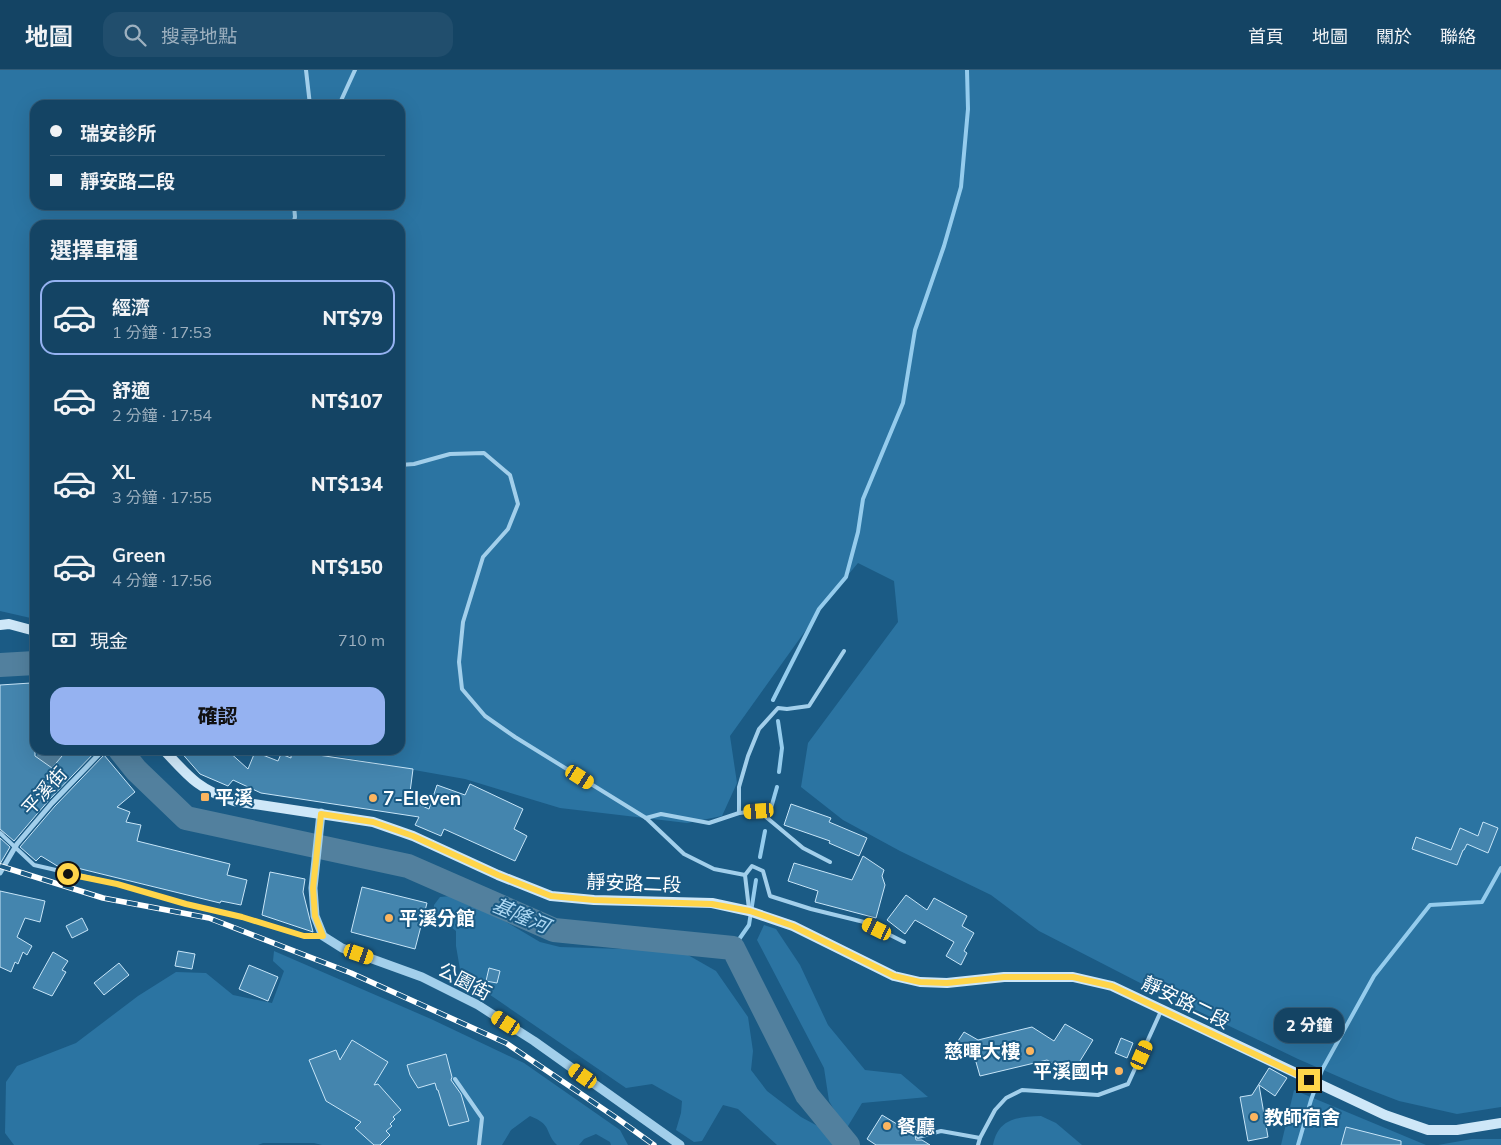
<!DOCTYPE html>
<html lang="zh-TW">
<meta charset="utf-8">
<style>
body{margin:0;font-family:Mulish,"Noto Sans TC",sans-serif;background:#214e6d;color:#f1f3f6;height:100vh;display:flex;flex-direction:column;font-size:19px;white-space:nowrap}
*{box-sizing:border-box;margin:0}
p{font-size:16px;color:#9db0bf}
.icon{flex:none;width:28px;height:28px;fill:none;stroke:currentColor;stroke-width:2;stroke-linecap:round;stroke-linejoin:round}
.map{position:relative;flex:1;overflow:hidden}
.sheet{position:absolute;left:30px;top:150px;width:375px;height:535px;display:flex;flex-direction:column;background:#144464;border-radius:15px;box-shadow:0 5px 20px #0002,0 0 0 1px #335c78}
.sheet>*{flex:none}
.banner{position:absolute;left:30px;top:30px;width:375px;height:110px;border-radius:15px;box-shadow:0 5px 20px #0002,0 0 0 1px #335c78;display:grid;align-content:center;height:110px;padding:0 20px;background:#144464}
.end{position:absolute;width:22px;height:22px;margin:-11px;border:6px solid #ffd54a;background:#111;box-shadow:0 0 0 2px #111}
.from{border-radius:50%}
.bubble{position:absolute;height:35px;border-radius:15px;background:#144464;box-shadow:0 5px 20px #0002,0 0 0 1px #335c78;font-size:16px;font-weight:800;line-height:35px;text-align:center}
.car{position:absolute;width:15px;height:30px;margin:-15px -8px;border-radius:6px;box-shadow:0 0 4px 1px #0007;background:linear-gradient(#f5c518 24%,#345 0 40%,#f5c518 0 76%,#345 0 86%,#f5c518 0)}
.banner b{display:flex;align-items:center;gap:18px;height:48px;font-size:19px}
.banner b+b{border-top:1px solid #335c78}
.banner i{width:12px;height:12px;background:#f1f3f6}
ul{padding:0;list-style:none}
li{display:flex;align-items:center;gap:15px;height:75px;margin:0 10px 8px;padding:0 10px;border:2px solid transparent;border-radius:15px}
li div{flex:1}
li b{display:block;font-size:19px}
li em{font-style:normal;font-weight:800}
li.on{border-color:#95b2f1}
li>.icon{width:45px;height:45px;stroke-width:1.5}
h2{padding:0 20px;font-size:22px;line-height:60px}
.pay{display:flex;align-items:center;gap:12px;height:55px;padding:0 20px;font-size:19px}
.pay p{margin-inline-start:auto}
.primary-button{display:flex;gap:10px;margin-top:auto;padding:10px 20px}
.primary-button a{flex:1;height:58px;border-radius:15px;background:#95b2f1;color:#111;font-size:20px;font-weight:800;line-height:58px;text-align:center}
header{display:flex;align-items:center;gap:30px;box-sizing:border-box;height:70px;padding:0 25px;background:#144464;border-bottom:1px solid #335c78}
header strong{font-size:24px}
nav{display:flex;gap:28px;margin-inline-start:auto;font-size:18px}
.search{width:350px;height:45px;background:#214e6d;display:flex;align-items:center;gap:12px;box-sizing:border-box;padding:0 18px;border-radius:15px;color:#9db0bf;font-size:19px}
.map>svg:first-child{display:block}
</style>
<header>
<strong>地圖</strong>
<div class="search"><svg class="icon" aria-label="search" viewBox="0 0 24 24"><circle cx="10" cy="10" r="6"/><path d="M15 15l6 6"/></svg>搜尋地點</div>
<nav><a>首頁</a><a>地圖</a><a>關於</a><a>聯絡</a></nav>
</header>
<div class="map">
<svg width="1501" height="1075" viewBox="0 0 1501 1075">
<rect width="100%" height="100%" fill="#1b5b85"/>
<!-- green -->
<g fill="#2b74a2" fill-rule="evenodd">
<path d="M0,0H1501V1037L1457,1044L1399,1031L1360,1016L1298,989L1150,918L1039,861L991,825L900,781L843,750L801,717L808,673L898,552L894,511L858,493L831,525L730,666L737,713L722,746L687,753L560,738L465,709L301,680H400V155H35V549L0,541ZM35,35H400V135H35Z"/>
<polygon points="451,826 486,840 540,872 560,877 655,880 688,885 716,901 748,947 753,981 751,1000 767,1021 801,1047 825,1060 836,1043 829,1031 824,998 757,870 764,855 776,859 800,895 828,955 865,1000 901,1004 928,1027 862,1033 845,1061 859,1075 777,1075 738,1039 723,1035 702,1071 694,1072 676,1060 681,1043 682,1031 652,1014 626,1018 461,905 456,876 456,861 434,843 434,835 440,827"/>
<path d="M274,881L431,949L524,993L620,1060L628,1075H611L610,1072L596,1064L584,1069L579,1075H557C544,1062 553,1055 530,1046L511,1060L502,1075H322L314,1073H263L258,1075H14L5,1063L6,1012L17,996L76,973L138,926L176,902L206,903L233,925L272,933L284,901L273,891Z"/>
<polygon points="1294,1020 1426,1075 1281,1075"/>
<path d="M1041,1046L1056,1053L1082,1075H993C998,1048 1018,1047 1041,1046Z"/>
<polygon points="1472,1069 1501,1069 1501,1075 1438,1075"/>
</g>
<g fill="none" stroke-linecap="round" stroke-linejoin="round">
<!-- stream -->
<g stroke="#95cced" stroke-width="4">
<polyline points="773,630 819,539 846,507 858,462 863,429 903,333 915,260 944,176 961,117 968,39 967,0"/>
<polyline points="778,651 782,678 779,702"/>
<polyline points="771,738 777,717"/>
<polyline points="760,787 765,761"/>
<polyline points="733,878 749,855 756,810"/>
<polyline points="1298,1075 1311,1030 1322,1000 1374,906 1430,835 1482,832 1501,798"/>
</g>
<!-- river -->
<g stroke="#52809e" stroke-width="24">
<polyline points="0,595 35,593"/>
<polyline points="120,680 136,700 186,748 408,796 554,860 733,878 807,1025 848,1075"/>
<polyline points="0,753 56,680"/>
</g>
</g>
<!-- building -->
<g fill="#4485ae" stroke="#c7e5f8">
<polygon points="31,613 33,641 35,641 35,686 52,698 67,680 97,680 49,730 14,771 0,759 0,615"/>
<polygon points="179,680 227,680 248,699 255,682 278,691 281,684 291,688 291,681 413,699 409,730 429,739 437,715 465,725 470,714 523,739 514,759 527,766 515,791 444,759 441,766 415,755 419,747 261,723 233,710 228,716 200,704"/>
<polygon points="104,685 135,722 117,737 130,742 126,752 141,755 137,771 230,794 227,805 247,810 241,835 221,831 220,833 73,797 71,800 59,797 41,786 36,791 20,777 55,736"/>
<polygon points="791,734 831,748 829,752 867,768 859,786 829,773 830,771 784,755"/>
<polygon points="1483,752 1498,758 1488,783 1467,774 1464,780 1463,780 1457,795 1412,779 1416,767 1451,780 1460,758 1478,766"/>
<polygon points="0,768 10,777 0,794"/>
<polygon points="863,786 884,800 882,806 885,815 876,848 815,832 818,821 788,811 794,793 852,810"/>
<polygon points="270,802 305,809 303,822 313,862 262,845"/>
<polygon points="362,817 427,833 415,879 351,862"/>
<polygon points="0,821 45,831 40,852 25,848 17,867 32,876 27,885 23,882 18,894 15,892 11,902 0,897"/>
<polygon points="906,825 927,840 934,828 967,846 962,856 974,863 964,881 967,883 961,895 946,886 954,872 915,850 905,864 887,850"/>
<polygon points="82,848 88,860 72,868 66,856"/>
<polygon points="178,881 195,884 192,899 175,896"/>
<polygon points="53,882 68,891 62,900 66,902 52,926 33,918"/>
<polygon points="119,893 129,905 104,925 94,913"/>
<polygon points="249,895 278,907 268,931 239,919"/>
<polygon points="489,898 500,901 497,913 486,911"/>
<polygon points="1065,954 1093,970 1072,1004 1047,990 980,1006 972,978 958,971 964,962 978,970 1032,957 1054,971"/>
<polygon points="1121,968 1133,973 1127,988 1115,983"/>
<polygon points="352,970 388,992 374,1015 378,1014 401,1040 393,1047 395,1049 390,1054 392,1056 386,1061 390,1065 380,1075 374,1075 355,1058 361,1052 326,1031 309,990 336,980 340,990"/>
<polygon points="446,984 452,1007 451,1010 461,1024 469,1051 449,1056 438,1020 437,1020 435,1013 418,1018 410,1005 407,995"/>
<polygon points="1269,998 1287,1008 1275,1026 1259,1015 1268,1067 1248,1071 1240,1027 1252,1025"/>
<polygon points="882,1045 915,1065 916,1070 922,1070 930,1075 876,1075 867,1069"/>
<polygon points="1346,1057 1401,1071 1401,1075 1341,1075"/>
</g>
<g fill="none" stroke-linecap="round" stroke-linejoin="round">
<!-- service -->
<g stroke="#a2cfeb" stroke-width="4">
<polyline points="306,0 310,35"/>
<polyline points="339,35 355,0"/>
<polyline points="293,155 295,147 294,135"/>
<polyline points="400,395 414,394 450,384 484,383 510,405 518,434 508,459 483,487 463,552 459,592 462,619 485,646 515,667 646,748 684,784 714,799 745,805 749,839"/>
<polyline points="739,743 739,717 748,686 759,659 778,638 787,639 809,636 844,581"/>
<polyline points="646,748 661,744 709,753 739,743 759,741 803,778 830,792"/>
<polyline points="0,763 34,795 117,814 185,834 242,847 304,866 323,866"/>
<polyline points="745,805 752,796 763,801 770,826 811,839 864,852 904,872"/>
<polyline points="455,1009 482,1048 479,1075"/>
<polyline points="918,1067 941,1061 980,1068"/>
<polyline points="978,1075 980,1068 995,1040 1006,1028 1022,1020 1098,1025 1128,1014 1161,941"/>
</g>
<!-- minor -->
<polyline stroke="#a2cfeb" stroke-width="5" points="0,803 17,774 52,733 103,680"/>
<!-- tertiary -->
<polyline stroke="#a2cfeb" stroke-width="9" points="321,743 313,818 315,846 323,866 342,878 422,907 478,935 534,971 680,1075"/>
<!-- secondary -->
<g stroke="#cee7f8" stroke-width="10">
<polyline points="0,555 9,554 35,561"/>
<path d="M164,680C189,707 198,719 234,731L373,752L413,766L498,805L551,826L594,830L712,833L749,841L793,856L894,906L920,912L947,913L1004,907H1073L1112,916L1385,1045L1428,1060H1457L1501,1053"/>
</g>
<!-- rail casing -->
<g stroke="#fff" stroke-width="5.5">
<polyline id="rail" points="0,796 103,828 209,848 351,903 506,973 618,1049 654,1075"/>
</g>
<!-- rail -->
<use href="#rail" stroke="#1b5b85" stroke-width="4" stroke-dasharray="11" stroke-linecap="butt"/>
</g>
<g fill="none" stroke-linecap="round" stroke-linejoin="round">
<!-- route -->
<polyline stroke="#ffd54a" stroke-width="6" points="68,804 117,814 186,834 242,847 304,866 323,866 315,846 313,818 321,744 373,752 413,766 498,805 551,826 594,830 712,834 750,841 793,856 894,906 920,912 947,913 1004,907 1073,907 1112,916 1309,1010"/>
</g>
<!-- markers -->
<g fill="#fcb55f" stroke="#1b5b85" stroke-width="2">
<rect x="200" y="722" width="10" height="10" rx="2.5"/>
<circle cx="373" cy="728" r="5"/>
<circle cx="389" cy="848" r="5"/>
<circle cx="1030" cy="981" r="5"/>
<circle cx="1119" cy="1001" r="5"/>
<circle cx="1254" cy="1047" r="5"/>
<circle cx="887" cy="1056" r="5"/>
</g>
<g text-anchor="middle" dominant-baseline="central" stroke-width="4" stroke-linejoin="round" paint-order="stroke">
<!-- street labels -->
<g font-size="19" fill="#fff" stroke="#1b5b85">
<text transform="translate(44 721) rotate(-48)">平溪街</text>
<text transform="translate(634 813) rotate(2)">靜安路二段</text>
<text transform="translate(465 911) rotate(28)">公園街</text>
<text transform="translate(1186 932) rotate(26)">靜安路二段</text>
</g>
<!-- poi labels -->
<g font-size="19" font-weight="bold" fill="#fff" stroke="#1b5b85" text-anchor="start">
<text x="215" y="727">平溪</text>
<text x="383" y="728">7-Eleven</text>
<text x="399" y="848">平溪分館</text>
<text x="1020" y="981" text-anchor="end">慈暉大樓</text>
<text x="1109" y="1001" text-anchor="end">平溪國中</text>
<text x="1264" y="1047">教師宿舍</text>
<text x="897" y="1056">餐廳</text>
</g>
<!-- water labels -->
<g font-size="20" font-style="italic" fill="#add8f3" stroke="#1b5b85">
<text transform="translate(521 845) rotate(23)">基隆河</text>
</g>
</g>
</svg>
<i class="end from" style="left:68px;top:804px"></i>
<i class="end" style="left:1309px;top:1010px"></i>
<div class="bubble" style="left:1274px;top:938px;width:70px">2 分鐘</div>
<i class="car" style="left:580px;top:707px;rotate:122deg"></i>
<i class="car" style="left:759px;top:741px;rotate:266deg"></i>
<i class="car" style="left:877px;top:859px;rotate:296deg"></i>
<i class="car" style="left:359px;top:884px;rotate:109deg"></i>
<i class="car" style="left:506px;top:953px;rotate:303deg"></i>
<i class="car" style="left:1142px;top:985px;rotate:24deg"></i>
<i class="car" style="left:583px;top:1006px;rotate:305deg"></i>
<div class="banner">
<b><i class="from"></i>瑞安診所</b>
<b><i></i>靜安路二段</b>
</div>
<section class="sheet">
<h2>選擇車種</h2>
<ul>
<li class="on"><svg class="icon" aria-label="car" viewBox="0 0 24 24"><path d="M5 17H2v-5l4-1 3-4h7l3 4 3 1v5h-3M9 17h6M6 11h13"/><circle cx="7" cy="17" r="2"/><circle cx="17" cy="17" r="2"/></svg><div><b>經濟</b><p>1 分鐘 · 17:53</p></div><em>NT$79</em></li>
<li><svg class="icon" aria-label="car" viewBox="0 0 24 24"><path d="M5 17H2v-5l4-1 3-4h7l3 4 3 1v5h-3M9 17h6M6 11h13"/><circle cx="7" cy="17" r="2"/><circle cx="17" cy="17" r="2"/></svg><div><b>舒適</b><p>2 分鐘 · 17:54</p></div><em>NT$107</em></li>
<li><svg class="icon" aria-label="car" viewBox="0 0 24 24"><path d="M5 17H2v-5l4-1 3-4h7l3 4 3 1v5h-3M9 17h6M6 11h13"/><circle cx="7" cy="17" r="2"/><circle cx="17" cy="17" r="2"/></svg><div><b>XL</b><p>3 分鐘 · 17:55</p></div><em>NT$134</em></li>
<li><svg class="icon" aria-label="car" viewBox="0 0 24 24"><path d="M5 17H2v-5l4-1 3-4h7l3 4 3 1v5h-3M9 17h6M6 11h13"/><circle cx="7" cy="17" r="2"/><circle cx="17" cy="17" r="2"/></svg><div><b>Green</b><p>4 分鐘 · 17:56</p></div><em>NT$150</em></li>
</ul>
<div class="pay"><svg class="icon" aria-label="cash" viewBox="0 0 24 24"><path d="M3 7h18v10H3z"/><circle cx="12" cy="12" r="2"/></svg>現金<p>710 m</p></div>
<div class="primary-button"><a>確認</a></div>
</section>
</div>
